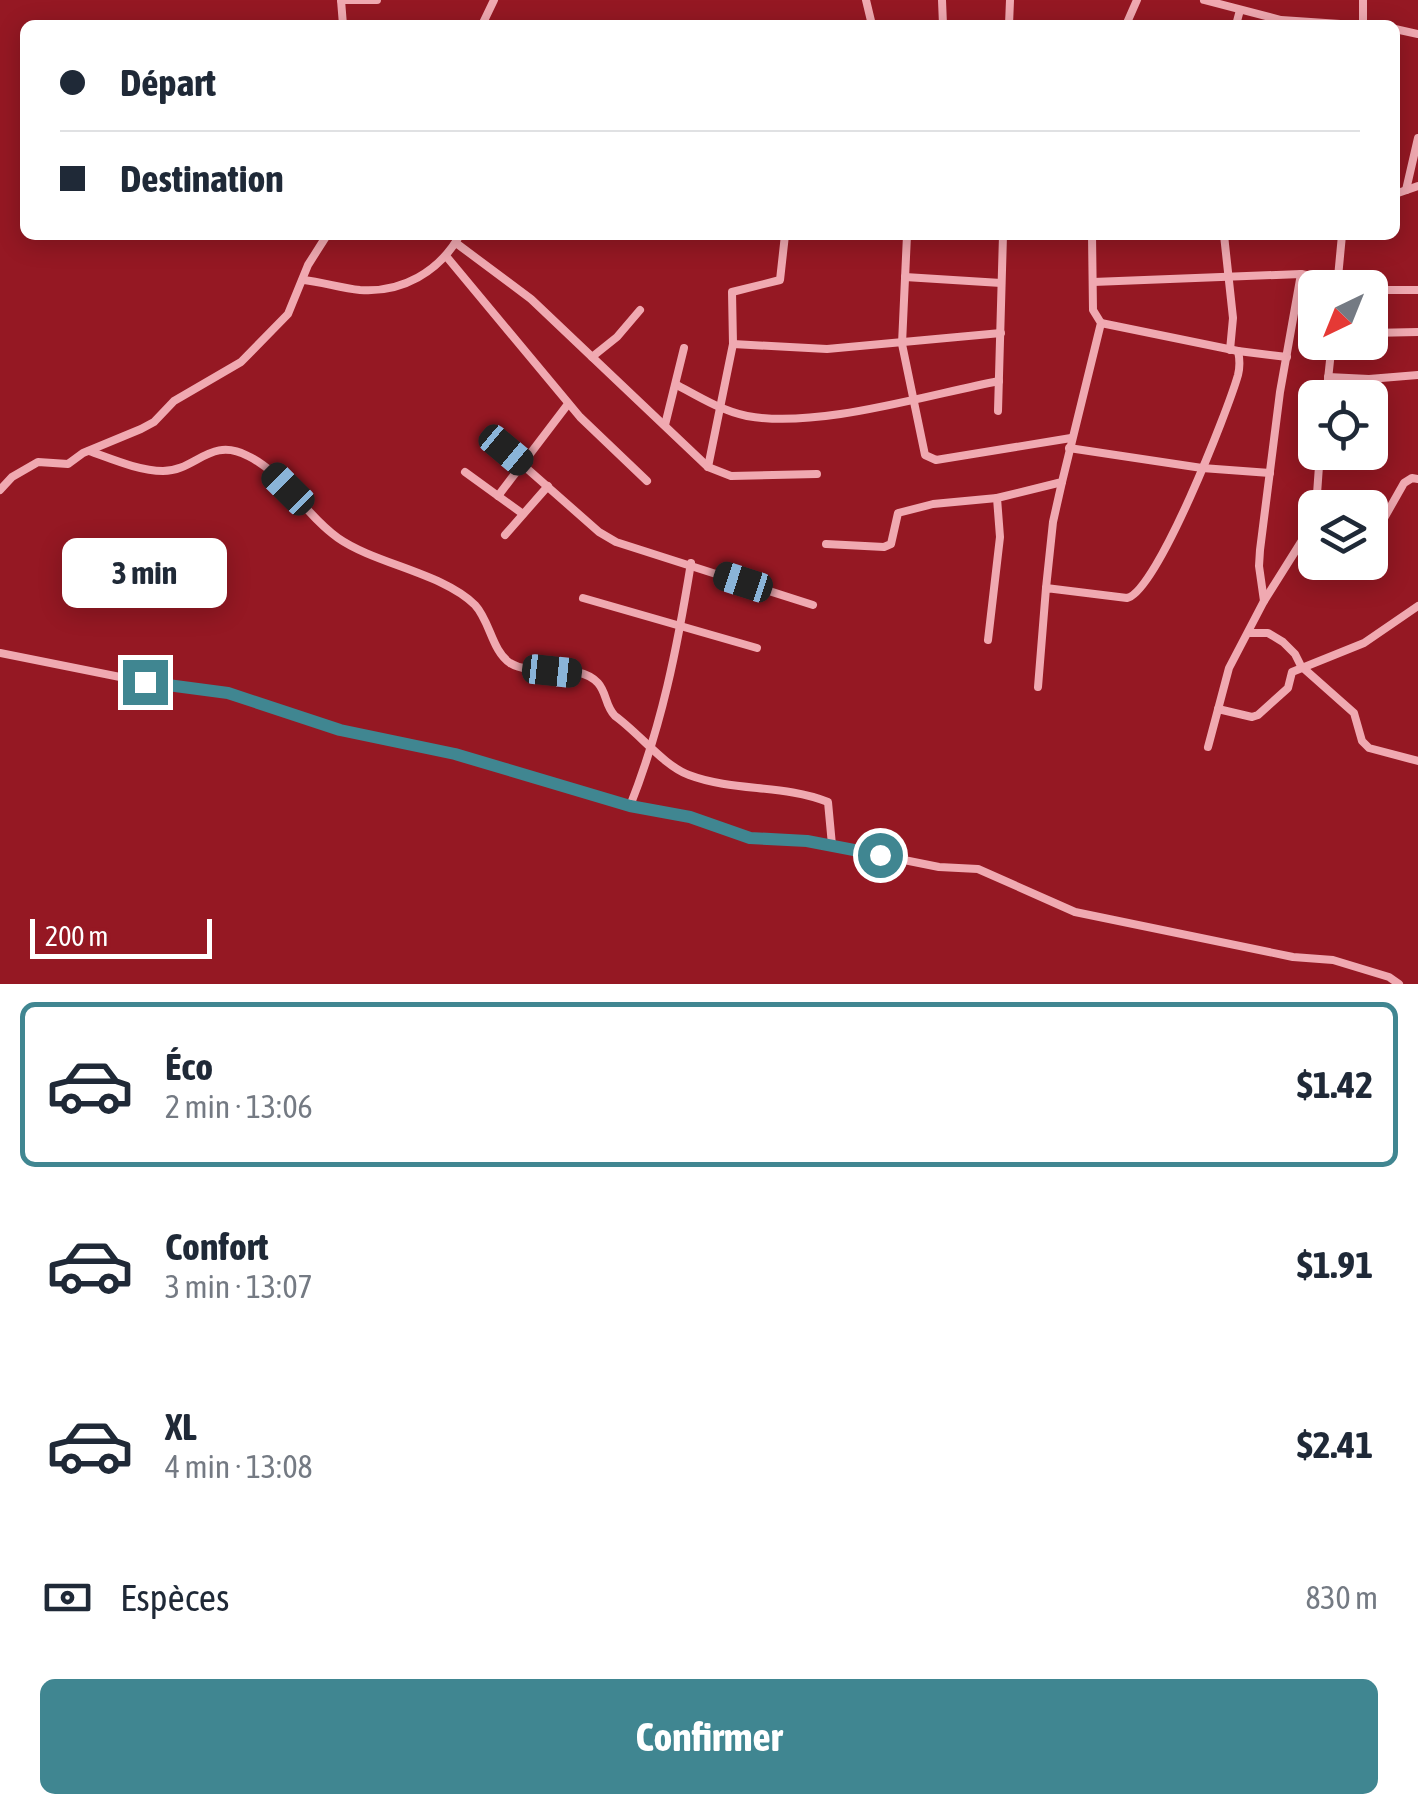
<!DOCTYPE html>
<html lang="fr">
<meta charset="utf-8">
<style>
body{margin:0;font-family:"Asap Condensed",sans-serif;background:#f2f2f3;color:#1f2937;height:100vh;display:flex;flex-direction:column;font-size:38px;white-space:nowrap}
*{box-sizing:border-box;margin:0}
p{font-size:32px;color:#747a83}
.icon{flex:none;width:55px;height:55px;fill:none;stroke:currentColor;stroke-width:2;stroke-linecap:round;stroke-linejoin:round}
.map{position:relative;height:984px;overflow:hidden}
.side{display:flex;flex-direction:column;background:#fff;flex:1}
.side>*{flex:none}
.hud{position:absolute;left:20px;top:20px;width:1380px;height:220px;border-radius:15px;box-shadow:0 5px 25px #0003;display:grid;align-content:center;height:220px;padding:0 40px;background:#fff}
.needle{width:65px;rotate:223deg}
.buttons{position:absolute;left:1298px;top:270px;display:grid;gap:20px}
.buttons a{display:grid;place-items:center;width:90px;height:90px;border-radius:15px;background:#fff;box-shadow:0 5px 25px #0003;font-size:50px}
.scale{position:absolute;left:30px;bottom:25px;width:182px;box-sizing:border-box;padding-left:10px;border:5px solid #fff;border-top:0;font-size:28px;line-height:35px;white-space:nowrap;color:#fff;-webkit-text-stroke:8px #951823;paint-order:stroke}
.end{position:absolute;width:45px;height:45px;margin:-22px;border:12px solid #408691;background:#fff;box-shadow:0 0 0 5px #fff}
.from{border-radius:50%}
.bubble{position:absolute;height:70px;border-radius:15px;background:#fff;box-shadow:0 5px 25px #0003;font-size:32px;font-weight:700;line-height:70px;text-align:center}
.car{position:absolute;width:30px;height:60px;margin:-30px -15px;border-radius:12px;box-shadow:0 0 8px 2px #0007;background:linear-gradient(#222 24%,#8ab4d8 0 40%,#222 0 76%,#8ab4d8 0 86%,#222 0)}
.hud b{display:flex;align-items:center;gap:35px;height:95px;font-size:38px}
.hud b+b{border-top:2px solid #e0e1e3}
.hud i{width:25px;height:25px;background:#1f2937}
ul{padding:18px 0 0;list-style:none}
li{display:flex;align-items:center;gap:30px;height:165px;margin:0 20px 15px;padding:0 20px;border:5px solid transparent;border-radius:15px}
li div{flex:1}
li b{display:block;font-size:38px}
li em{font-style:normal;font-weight:700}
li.on{border-color:#408691}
li>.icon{width:90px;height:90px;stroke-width:1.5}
.pay{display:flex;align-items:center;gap:25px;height:110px;padding:0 40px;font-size:38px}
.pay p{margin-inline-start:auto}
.cta{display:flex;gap:20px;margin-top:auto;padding:20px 40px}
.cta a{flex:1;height:115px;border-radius:15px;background:#408691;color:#fff;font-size:40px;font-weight:700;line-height:115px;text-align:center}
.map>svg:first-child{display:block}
</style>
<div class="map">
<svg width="1418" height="984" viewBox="0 0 1418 984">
<rect width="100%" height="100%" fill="#951823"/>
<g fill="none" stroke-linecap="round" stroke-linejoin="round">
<!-- minor -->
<g stroke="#f0a9b1" stroke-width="8">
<polyline points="341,0 377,0"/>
<polyline points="341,0 343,25"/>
<polyline points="866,0 872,25"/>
<polyline points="942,0 943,25"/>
<polyline points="1204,0 1281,20 1355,25"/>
<polyline points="1363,0 1363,25"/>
<polyline points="482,25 494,0"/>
<polyline points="1009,25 1010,0"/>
<polyline points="1126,25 1137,0"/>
<polyline points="1236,25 1240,10"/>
<polyline points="1374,25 1377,25"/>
<polyline points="1395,29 1418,34"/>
<polyline points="1406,190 1418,138"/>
<polyline points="1395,194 1418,186"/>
<polyline points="907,235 902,344 925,455 936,460 1071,438"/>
<polyline points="1224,235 1233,318 1230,350"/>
<polyline points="456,243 531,299 708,467 731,476 817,474"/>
<polyline points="446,256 580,417 647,481"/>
<polyline points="905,277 1001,283"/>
<path d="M304,280C322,282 341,288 360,290C402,293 439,272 460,235"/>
<polyline points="1093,282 1301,274 1388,290 1418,290"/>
<polyline points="1337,288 1342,235"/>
<polyline points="1101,323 1238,351 1287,357"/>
<polyline points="1370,333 1418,332"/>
<polyline points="733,344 827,349 1001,333"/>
<polyline points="592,357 617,337 640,310"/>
<polyline points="1328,377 1369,379 1418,375"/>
<path d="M677,385C699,397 722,411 747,416C818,429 926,395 999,381"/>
<polyline points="1326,398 1332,342"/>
<polyline points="998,411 1003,235"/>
<polyline points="665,425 684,348"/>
<polyline points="490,436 599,532 616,542 813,605"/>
<polyline points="1069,448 1202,468 1270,473"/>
<path d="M89,451C112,459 139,471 163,471C196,471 210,436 248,456C285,474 305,515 338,538C375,564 443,573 475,605C490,621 492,651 510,663C534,678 578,661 598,683C607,693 605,706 615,716C639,733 664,766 689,775C734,792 783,784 828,802L832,845"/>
<polyline points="708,467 733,344 732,292 780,280 785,235"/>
<polyline points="465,472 523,514"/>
<polyline points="0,490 12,477 38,462 68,464 83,453 141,429 154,422 174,401 241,362 288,314 308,265 327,235"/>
<polyline points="498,496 568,404"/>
<polyline points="1316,508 1320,452"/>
<polyline points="505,535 548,486"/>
<polyline points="1370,543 1404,483 1412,478 1418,479"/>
<polyline points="826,544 884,547 891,544 898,513 933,504 997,498"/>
<polyline points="1046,588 1053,522 1062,482"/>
<polyline points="583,598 757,648"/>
<polyline points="1264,601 1308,531 1315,513"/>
<polyline points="1250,633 1268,633 1283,642 1295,654 1301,666 1354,713 1362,741 1369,748 1418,761"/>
<polyline points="988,640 1000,537 997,498 1062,482 1101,323 1093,310 1092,235"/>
<polyline points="0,653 145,682 228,693 340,729 455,754 630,806 681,814 750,838 814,842 939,867 978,869 1075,912 1293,957 1333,960 1389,977 1399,984"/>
<path d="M1038,687L1046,588L1127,598C1157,592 1228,410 1238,375C1240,367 1240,360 1238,351"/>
<polyline points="1218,709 1252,717 1258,715 1288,688 1292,672 1364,643 1418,606"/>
<polyline points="1208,747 1229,668 1264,601 1259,566 1260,550 1280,392 1301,274"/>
<path d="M630,806C662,725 677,649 691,563"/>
</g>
</g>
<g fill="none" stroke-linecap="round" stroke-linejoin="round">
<!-- route -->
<polyline stroke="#408691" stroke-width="12" points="145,682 228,693 340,730 455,754 630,806 690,817 750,838 807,841 880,855"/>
</g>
</svg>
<div class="buttons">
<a><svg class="needle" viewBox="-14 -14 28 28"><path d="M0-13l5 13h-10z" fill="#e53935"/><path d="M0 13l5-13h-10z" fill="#747a83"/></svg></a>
<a><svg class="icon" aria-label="locate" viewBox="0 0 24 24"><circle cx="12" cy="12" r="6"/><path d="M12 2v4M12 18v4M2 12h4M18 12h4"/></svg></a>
<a><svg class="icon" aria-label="layers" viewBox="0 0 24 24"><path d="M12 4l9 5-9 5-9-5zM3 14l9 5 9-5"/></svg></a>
</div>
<div class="scale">200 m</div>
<i class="end from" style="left:880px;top:855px"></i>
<i class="end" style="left:145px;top:682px"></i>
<div class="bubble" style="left:62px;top:538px;width:165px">3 min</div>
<i class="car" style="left:506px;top:450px;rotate:130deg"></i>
<i class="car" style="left:288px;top:489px;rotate:315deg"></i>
<i class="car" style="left:743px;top:582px;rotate:288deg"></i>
<i class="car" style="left:552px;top:671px;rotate:96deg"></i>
<div class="hud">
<b><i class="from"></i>Départ</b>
<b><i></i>Destination</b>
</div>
</div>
<section class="side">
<ul>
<li class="on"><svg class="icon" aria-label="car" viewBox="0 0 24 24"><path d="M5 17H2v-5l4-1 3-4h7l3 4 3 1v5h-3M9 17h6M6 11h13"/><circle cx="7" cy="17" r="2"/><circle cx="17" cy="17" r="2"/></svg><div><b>Éco</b><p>2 min · 13:06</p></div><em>$1.42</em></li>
<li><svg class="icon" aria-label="car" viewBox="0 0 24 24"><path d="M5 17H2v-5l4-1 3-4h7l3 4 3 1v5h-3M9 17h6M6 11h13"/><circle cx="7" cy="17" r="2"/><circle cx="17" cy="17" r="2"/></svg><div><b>Confort</b><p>3 min · 13:07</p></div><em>$1.91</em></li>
<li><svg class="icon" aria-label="car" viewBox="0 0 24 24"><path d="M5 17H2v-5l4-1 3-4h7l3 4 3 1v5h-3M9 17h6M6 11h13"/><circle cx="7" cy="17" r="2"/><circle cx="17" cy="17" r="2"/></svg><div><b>XL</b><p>4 min · 13:08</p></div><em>$2.41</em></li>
</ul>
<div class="pay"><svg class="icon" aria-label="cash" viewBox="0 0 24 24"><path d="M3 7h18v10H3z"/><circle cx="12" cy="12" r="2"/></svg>Espèces<p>830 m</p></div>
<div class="cta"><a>Confirmer</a></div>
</section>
